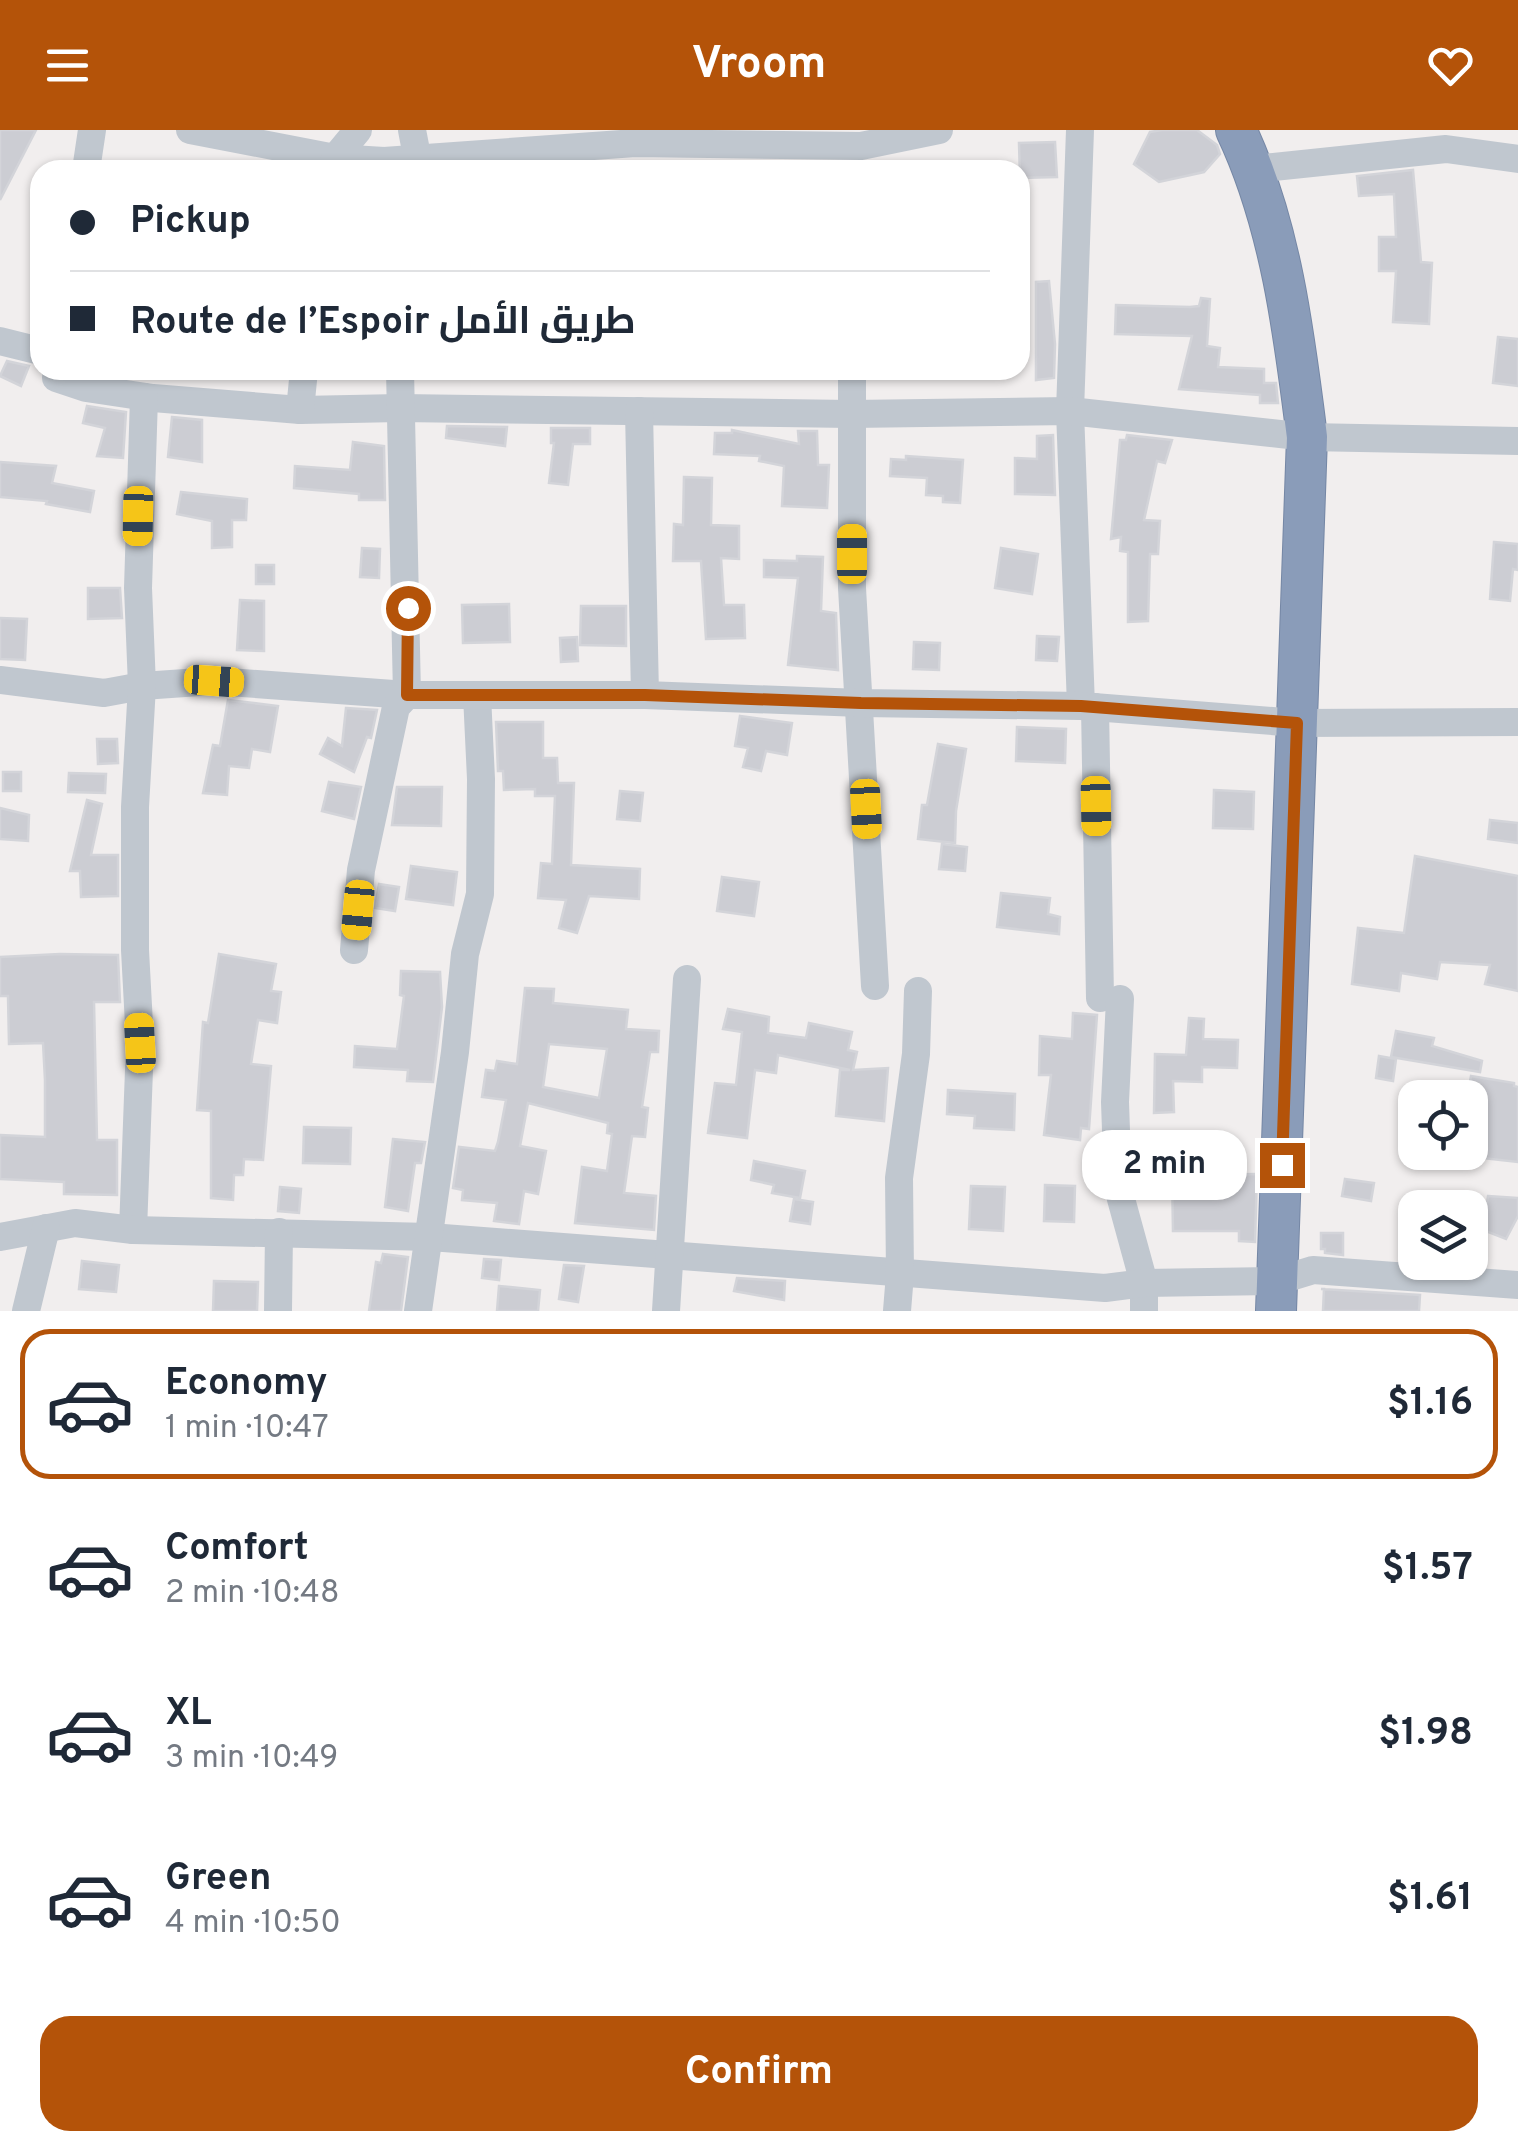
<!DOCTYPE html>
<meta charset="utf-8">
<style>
body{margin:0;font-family:Overpass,Cairo,sans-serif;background:#f6f6f7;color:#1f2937;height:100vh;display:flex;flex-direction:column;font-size:38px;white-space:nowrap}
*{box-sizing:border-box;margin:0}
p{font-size:32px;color:#747a83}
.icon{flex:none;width:55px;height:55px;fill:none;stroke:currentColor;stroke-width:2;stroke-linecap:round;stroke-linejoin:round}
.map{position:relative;height:1181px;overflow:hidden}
.panel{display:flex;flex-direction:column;background:#fff;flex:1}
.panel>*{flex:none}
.banner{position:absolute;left:30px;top:30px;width:1000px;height:220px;border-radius:30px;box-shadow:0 2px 8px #0004;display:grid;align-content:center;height:220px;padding:0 40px;background:#fff}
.tools{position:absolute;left:1398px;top:950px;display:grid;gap:20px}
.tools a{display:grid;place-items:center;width:90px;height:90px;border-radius:20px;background:#fff;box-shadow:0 2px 8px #0004;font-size:50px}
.end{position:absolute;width:45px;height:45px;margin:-22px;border:12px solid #b45309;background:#fff;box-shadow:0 0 0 5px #fff}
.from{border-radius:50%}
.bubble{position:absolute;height:70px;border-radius:30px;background:#fff;box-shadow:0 2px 8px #0004;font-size:32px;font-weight:700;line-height:70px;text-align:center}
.car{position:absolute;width:30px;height:60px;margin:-30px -15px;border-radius:12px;box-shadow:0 0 8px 2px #0007;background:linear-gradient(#f5c518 24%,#345 0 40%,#f5c518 0 76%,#345 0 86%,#f5c518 0)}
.banner b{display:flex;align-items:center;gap:35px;height:95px;font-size:38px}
.banner b+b{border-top:2px solid #e0e1e3}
.banner i{width:25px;height:25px;background:#1f2937}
ul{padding:18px 0 0;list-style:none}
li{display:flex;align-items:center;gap:30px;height:150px;margin:0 20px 15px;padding:0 20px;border:5px solid transparent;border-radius:30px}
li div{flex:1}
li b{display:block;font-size:38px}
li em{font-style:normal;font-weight:700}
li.on{border-color:#b45309}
li>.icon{width:90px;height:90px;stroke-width:1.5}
.button{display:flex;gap:20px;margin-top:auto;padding:20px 40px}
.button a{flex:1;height:115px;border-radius:30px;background:#b45309;color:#fff;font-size:40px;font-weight:700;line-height:115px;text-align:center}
header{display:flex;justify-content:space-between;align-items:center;height:130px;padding:0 40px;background:#b45309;color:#fff;font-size:45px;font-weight:700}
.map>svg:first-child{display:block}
</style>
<header><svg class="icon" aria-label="menu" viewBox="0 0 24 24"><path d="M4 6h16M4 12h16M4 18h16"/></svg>Vroom<svg class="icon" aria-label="heart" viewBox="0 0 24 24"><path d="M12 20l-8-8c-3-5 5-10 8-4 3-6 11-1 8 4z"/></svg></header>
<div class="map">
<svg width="1518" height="1181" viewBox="0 0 1518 1181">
<rect width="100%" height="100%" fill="#f1eeee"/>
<!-- building -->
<g fill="#cccdd3" stroke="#d3d4d9" stroke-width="2.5" fill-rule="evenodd">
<polygon points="0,0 36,0 0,70"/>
<polygon points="1162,0 1197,0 1217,15 1220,24 1204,42 1159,52 1134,34 1150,2"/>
<polygon points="1055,12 1057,47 1020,48 1019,13"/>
<polygon points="1413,40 1421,132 1432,133 1429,194 1393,192 1396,141 1379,141 1379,107 1396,107 1394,64 1359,66 1357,46"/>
<polygon points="1049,151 1055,214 1054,248 1036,250 1036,152"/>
<polygon points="1201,168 1210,169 1207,216 1220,218 1218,237 1264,239 1264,253 1276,253 1278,273 1260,273 1260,265 1179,259 1192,206 1115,204 1116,175 1190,177 1199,176"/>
<polygon points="1498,207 1518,209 1518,256 1493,253"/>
<polygon points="7,231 29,236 21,256 0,246"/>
<polygon points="87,276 126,282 123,328 97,326 105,298 83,293"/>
<polygon points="172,287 202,290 202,332 168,327"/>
<polygon points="447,296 507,297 505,316 446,308"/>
<polygon points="551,298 590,298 590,314 573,314 568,355 549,353 554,313 551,313"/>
<polygon points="732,300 799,314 798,301 817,301 818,335 829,335 827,378 782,376 784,336 759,331 760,326 714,324 715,303 732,303"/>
<polygon points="1053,305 1055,365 1015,364 1015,328 1037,329 1037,306"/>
<polygon points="1127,305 1172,310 1165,333 1157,331 1144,390 1160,391 1158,424 1150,424 1148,491 1128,492 1128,422 1120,421 1121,407 1111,409 1120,310 1126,310"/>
<polygon points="353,312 384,316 385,370 359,370 359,364 294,358 295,336 350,340"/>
<polygon points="906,326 963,330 960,373 943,372 943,366 926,365 927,348 890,346 891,329 906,330"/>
<polygon points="0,332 56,336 52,353 94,361 90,382 46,374 47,371 0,367"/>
<polygon points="684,347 712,348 711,395 739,396 739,429 721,428 724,475 744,475 745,508 706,509 701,431 673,431 674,394 683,395"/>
<polygon points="181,362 247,369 246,390 232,390 232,417 212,418 212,391 177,384"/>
<polygon points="1494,412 1518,414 1518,440 1513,439 1510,471 1490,469"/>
<polygon points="362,418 380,419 379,448 360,447"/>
<polygon points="1001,418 1038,424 1032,464 995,458"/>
<polygon points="797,426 823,427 821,481 836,483 838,540 788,535 798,448 764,447 764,430 797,431"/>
<rect x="256" y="435" width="18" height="19"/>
<polygon points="88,458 120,458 122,488 88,489"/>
<polygon points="240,470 264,471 264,521 237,520"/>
<polygon points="509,474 510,512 463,513 462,475"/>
<polygon points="581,476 626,476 626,516 580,515"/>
<polygon points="0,488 27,489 25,530 0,529"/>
<polygon points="1037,506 1059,507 1057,531 1036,530"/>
<polygon points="577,507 578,531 561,532 560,508"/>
<polygon points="914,512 940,513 939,540 913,539"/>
<polygon points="228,570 278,576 270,622 252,619 249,638 229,636 227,665 203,663 213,615 220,616"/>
<polygon points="346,578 377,580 371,608 367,607 354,642 320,624 328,608 342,616"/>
<polygon points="740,586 792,593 787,625 766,621 761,641 743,637 748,618 735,616"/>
<polygon points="496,592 543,592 543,628 557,628 558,653 574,653 571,735 640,739 639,769 589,766 577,803 559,798 566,770 538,768 541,733 552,734 555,666 535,666 535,659 504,660 503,641 498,641"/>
<polygon points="1017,597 1066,599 1065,633 1016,631"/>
<polygon points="97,609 117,609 118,633 98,634"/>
<polygon points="938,614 966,619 956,681 955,713 918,709 922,675 927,675"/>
<rect x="3" y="642" width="18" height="19"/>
<polygon points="69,643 106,644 105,663 68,662"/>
<polygon points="329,652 361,657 354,689 322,681"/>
<polygon points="397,657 442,657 441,696 392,695"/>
<polygon points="1214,660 1254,662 1253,699 1213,698"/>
<polygon points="620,661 643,663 640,691 617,689"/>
<polygon points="87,670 102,674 91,725 118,725 118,766 81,767 80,741 70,741"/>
<polygon points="0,678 29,685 28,711 0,709"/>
<polygon points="1490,690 1518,693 1518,713 1488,709"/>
<polygon points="942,714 967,717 965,741 939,739"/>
<polygon points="1415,726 1518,746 1518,861 1485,854 1490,835 1440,832 1437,849 1401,843 1399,861 1352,854 1358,798 1404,803"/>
<polygon points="411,736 457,742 453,775 406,769"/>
<polygon points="722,747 759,752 754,786 717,781"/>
<polygon points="379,754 399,757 395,781 375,778"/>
<polygon points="1001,763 1050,768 1048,784 1060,787 1059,804 997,797"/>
<polygon points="60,824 118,825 120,872 94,872 97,1010 117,1010 117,1065 64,1064 64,1052 0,1049 0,1005 45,1007 45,950 43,913 9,914 8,866 0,866 0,827"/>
<polygon points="219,824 276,834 271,861 281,862 277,893 258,890 251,934 271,936 263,1030 244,1029 243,1045 234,1045 233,1070 211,1068 211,981 197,980 203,892 208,893"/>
<polygon points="401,841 440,842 442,877 433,952 407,951 408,940 354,937 355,916 397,919 404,866 400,865"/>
<path d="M525,858L554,859L553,873L628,880L626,899L659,901L658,922H650L642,977L648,978L645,1007L632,1006L624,1063L656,1066L654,1100L575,1093L582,1037L607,1041L612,1004L607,1003L608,993L528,973L520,1016L546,1021L538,1064L524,1061L519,1094L494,1091L497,1073L462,1070L463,1060L453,1058L459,1017L495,1021L498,1012L506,970L482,967L486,940L495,941L497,931L517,934ZM549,914L607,919L599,968L543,957Z"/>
<polygon points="728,879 769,887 768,903 806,908 809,893 852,902 848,920 857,922 853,940 888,938 884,991 836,986 840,940 850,940 778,925 776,943 755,940 747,1008 708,1003 715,953 736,955 742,902 723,899"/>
<polygon points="1073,883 1097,885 1089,999 1081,998 1080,1010 1044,1005 1051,945 1039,945 1040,906 1072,909"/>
<polygon points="1189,888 1204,889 1203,909 1238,910 1237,938 1202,937 1202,952 1173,951 1174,982 1154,983 1155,924 1186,925"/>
<polygon points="1396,901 1434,908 1432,916 1482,931 1480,942 1391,927"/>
<polygon points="1379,926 1396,929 1393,951 1376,948"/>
<polygon points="1471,946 1514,953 1514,956 1518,957 1518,1032 1473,1027 1475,1012 1470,1011 1470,1004 1474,968 1467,968"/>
<polygon points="948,960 1015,964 1014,1000 974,998 975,986 947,984"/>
<polygon points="304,997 351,998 350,1034 303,1033"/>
<polygon points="393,1009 425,1012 421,1033 415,1033 408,1081 385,1077"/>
<polygon points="754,1031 805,1041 800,1068 772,1063 774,1055 751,1050"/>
<polygon points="1257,1044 1255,1112 1239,1111 1239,1101 1173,1101 1172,1045"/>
<polygon points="1345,1049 1374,1053 1371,1071 1342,1066"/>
<polygon points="1045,1055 1075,1056 1074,1092 1044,1091"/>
<polygon points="971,1056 1005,1057 1003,1101 969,1099"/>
<polygon points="280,1057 301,1059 299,1083 278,1081"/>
<polygon points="1488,1066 1518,1068 1518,1086 1506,1109 1483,1100"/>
<polygon points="794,1069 813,1072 810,1094 790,1091"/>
<polygon points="1321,1103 1343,1103 1343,1125 1325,1123 1325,1119 1321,1119"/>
<polygon points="383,1124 408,1127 401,1181 369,1181 376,1132 381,1133"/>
<polygon points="484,1129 501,1130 499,1150 482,1148"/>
<polygon points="82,1131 119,1135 116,1162 79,1159"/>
<polygon points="564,1135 584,1136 578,1172 559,1169"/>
<polygon points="737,1148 785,1151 784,1170 734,1161"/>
<polygon points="214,1151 258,1152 257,1181 213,1181"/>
<polygon points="499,1156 540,1160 538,1181 497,1181"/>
<polygon points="1321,1159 1420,1165 1419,1181 1323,1181 1324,1159"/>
</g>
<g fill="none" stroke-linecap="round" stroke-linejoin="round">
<!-- highway casing -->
<g stroke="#7587a5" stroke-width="42">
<path id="highway" d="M1236,0C1281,95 1294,203 1307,307L1276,1181"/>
</g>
<!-- minor -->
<g stroke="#c0c7cf" stroke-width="28">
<polyline points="190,0 335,28 384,31 635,13 861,16 939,0"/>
<polyline points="412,0 417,26 415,40"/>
<polyline points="1080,0 1070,281 1081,576"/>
<polyline points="1254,39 1446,19 1518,29"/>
<polyline points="86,40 92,0"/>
<polyline points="333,40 335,28 358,0"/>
<polyline points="0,211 40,221"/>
<polyline points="57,240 56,248 86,258 153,268 300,280 400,278 851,284 1070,281 1307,307 1518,311"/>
<polyline points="852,240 852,458 875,856"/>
<polyline points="300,280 304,240"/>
<polyline points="639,281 645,565"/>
<polyline points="0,550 104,563 142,556 214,551 407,565 645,565 861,573 1081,576 1297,593 1518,592"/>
<polyline points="1095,577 1100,868"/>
<polyline points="354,820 361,740 396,577 407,565 400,240"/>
<polyline points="1120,869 1115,972 1118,1058 1144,1153 1144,1181"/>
<polyline points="133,1100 140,913 135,820 135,677 142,556 138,458 144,267"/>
<polyline points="0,1107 75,1093 133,1100 430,1107 1105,1158 1144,1153 1277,1151 1313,1140 1518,1155"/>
<polyline points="26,1181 46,1098"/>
<polyline points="278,1181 279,1102"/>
<polyline points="418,1181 455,922 465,824 480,764 481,649 477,565"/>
<polyline points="666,1181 687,849"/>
<polyline points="897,1181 900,1144 899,1048 916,924 918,861"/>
</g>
<!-- highway -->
<use href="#highway" stroke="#8a9cb9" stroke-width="40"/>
</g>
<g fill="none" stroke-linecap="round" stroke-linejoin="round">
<!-- route -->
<polyline stroke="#b45309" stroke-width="12" points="408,478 407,565 645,565 861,573 1081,576 1297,593 1282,1035"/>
</g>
</svg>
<div class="tools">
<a><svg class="icon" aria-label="locate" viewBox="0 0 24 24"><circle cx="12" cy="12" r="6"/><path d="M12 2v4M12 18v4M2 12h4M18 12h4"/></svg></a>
<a><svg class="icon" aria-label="layers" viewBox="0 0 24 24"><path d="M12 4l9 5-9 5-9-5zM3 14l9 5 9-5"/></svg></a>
</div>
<i class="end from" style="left:408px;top:478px"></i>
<i class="end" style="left:1282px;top:1035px"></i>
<div class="bubble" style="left:1082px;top:1000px;width:165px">2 min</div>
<i class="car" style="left:138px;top:386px;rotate:181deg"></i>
<i class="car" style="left:852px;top:424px;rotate:0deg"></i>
<i class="car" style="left:214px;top:551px;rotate:94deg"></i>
<i class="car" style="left:1096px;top:676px;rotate:179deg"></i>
<i class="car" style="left:866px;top:679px;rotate:177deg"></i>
<i class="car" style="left:358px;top:780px;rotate:185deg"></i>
<i class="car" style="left:140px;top:913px;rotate:357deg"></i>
<div class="banner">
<b><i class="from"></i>Pickup</b>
<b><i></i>Route de l’Espoir طريق الأمل</b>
</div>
</div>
<section class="panel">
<ul>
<li class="on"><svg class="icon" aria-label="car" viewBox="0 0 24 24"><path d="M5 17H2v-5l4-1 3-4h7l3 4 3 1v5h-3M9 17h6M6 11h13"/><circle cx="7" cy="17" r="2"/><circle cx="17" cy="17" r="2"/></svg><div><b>Economy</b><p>1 min · 10:47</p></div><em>$1.16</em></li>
<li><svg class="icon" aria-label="car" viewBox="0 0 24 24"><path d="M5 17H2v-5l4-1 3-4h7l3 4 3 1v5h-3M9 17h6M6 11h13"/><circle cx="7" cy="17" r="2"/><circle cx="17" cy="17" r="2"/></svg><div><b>Comfort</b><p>2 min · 10:48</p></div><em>$1.57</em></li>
<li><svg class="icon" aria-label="car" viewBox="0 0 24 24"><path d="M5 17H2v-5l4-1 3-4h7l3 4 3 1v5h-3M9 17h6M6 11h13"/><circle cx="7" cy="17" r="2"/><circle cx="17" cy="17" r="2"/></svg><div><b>XL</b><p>3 min · 10:49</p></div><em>$1.98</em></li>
<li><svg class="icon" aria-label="car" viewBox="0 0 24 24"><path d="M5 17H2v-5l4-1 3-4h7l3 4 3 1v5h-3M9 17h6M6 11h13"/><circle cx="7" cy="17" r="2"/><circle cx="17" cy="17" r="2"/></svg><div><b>Green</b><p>4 min · 10:50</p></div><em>$1.61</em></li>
</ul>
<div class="button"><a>Confirm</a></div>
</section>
